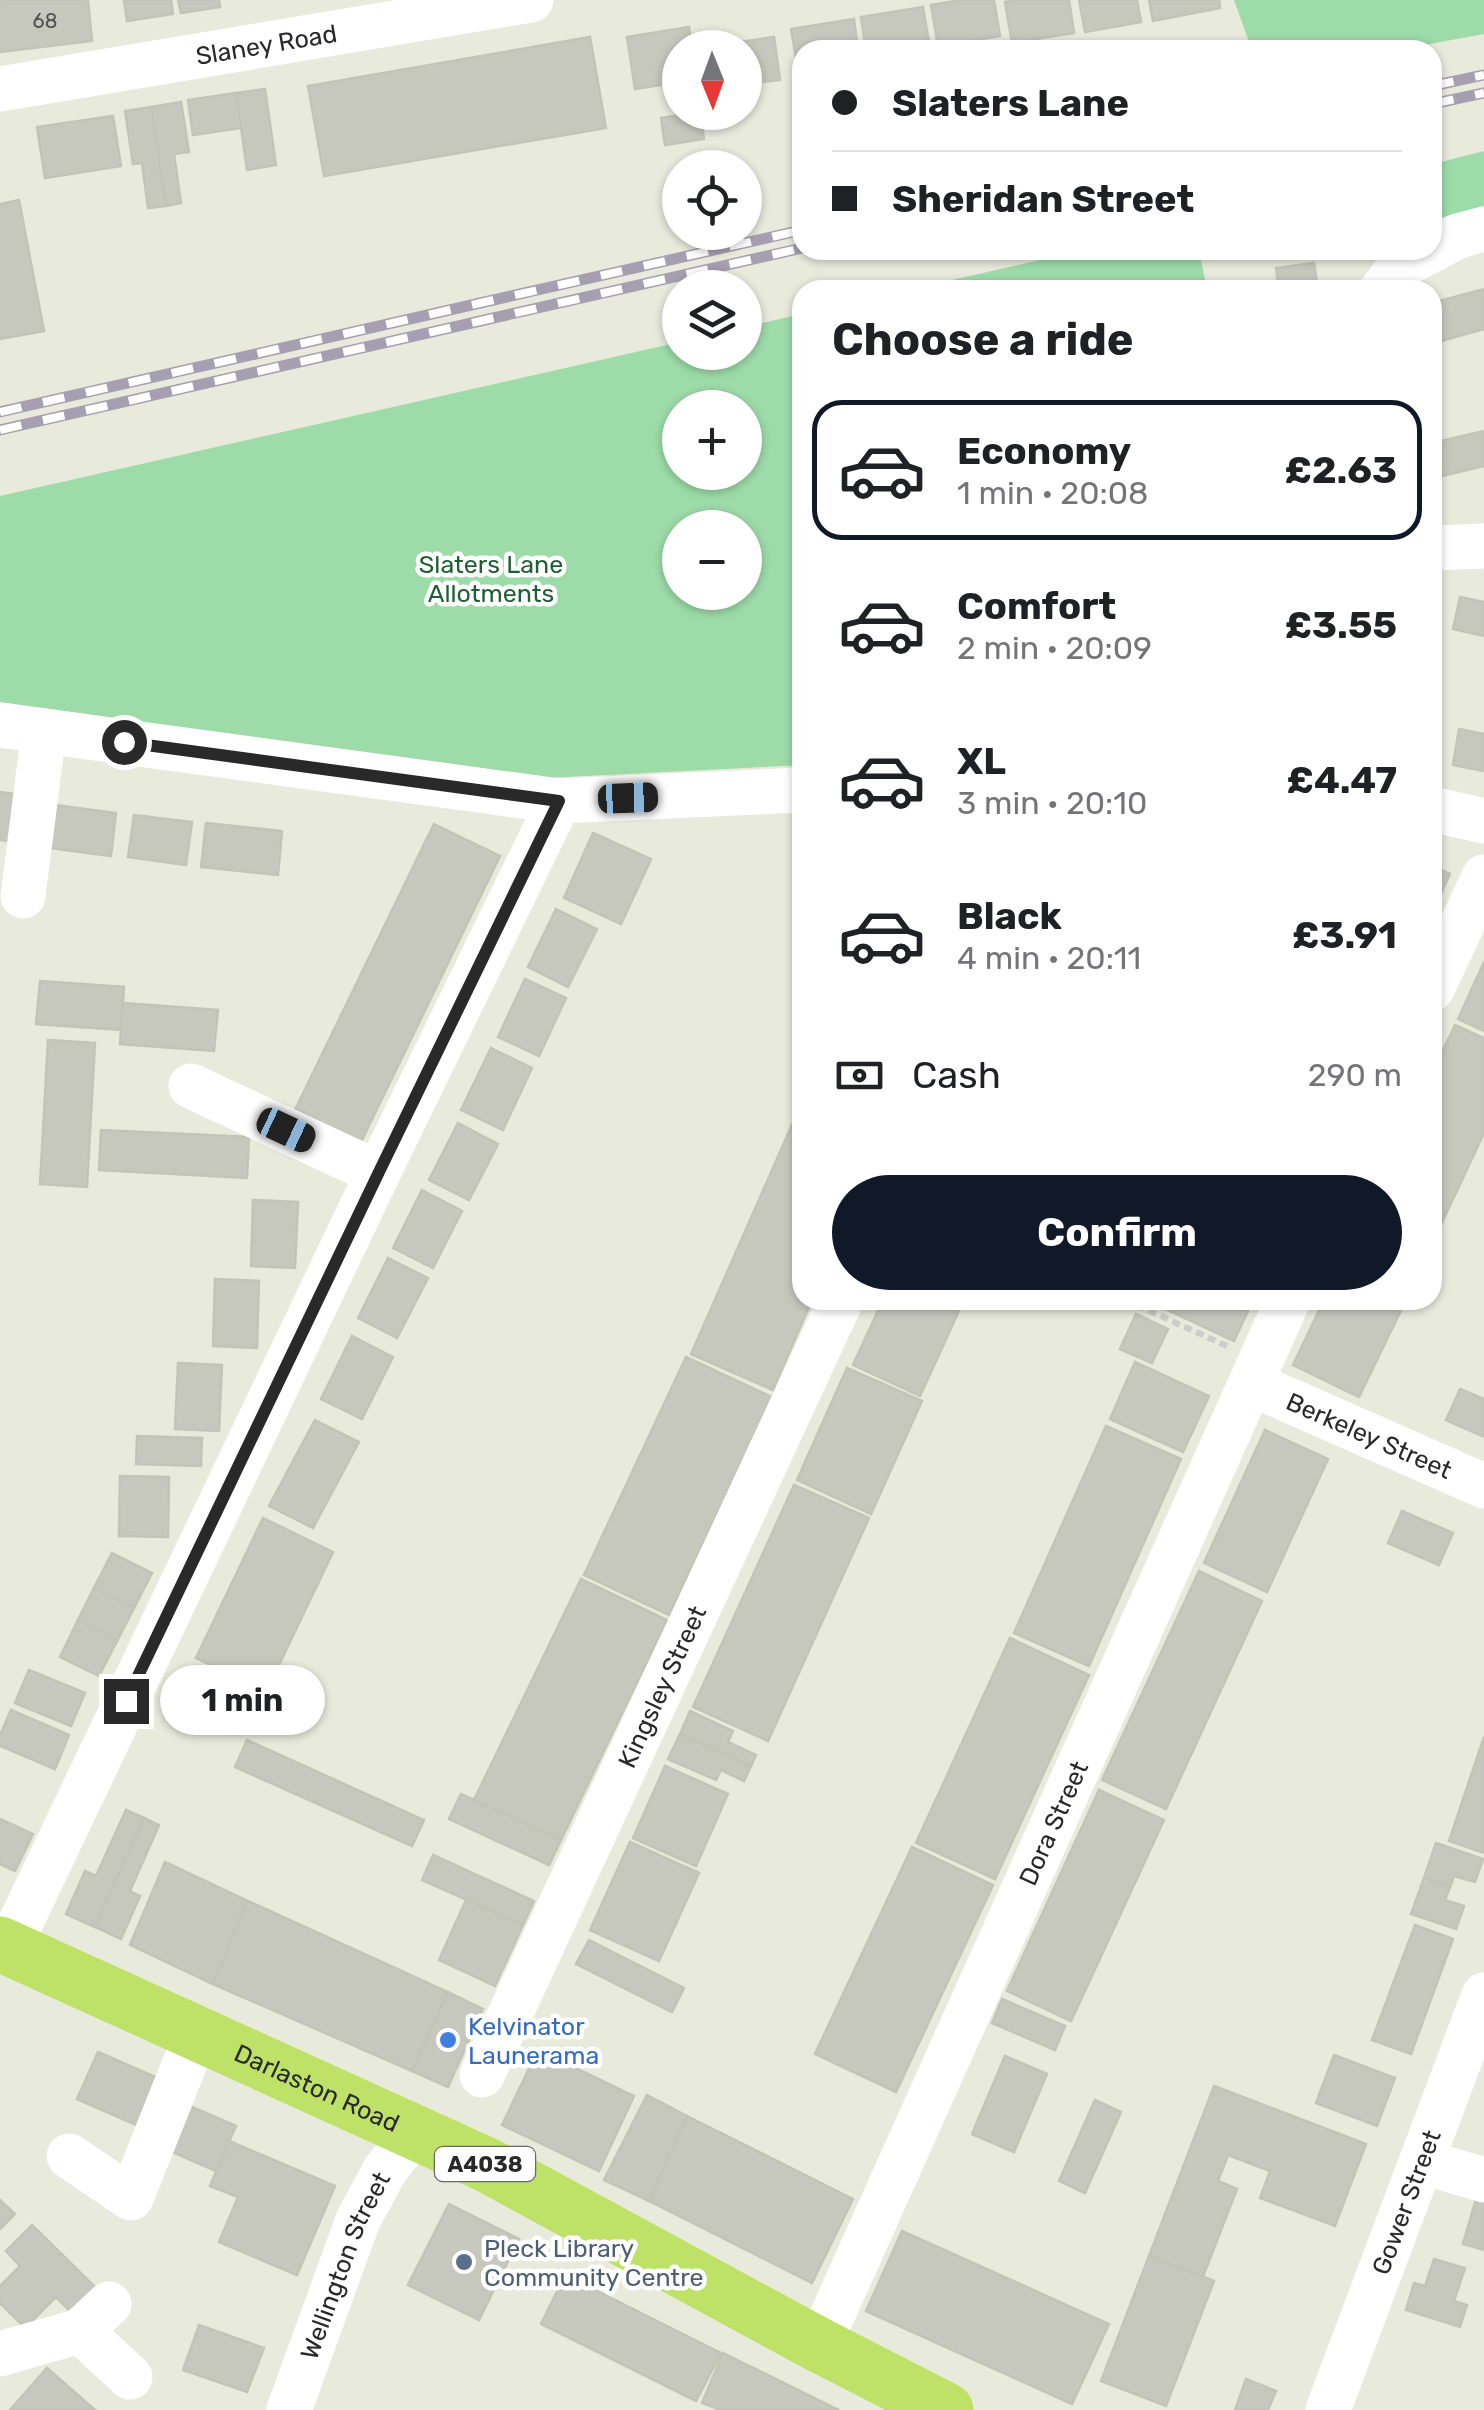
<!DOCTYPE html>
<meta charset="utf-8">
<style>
body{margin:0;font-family:Rubik,sans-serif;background:#f6f6f6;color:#202124;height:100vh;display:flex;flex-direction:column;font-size:38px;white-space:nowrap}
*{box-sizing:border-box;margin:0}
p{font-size:32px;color:#757577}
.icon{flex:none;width:55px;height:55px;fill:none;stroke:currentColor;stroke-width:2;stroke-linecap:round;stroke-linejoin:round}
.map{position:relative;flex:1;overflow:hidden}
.details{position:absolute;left:792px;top:280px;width:650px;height:1030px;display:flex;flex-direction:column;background:#fff;border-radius:30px;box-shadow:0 2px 8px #0004}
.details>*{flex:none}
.guide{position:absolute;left:792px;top:40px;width:650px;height:220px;border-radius:30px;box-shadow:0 2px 8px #0004;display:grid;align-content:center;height:220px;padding:0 40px;background:#fff}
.needle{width:65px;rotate:179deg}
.buttons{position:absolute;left:662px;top:30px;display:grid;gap:20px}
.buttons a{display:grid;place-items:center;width:100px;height:100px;border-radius:50%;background:#fff;box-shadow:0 2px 8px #0004;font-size:50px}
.end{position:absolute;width:45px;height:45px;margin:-22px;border:12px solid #292929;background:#fff;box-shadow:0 0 0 5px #fff}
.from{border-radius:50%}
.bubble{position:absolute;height:70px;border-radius:35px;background:#fff;box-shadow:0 2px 8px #0004;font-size:32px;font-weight:700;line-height:70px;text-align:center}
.car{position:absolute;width:30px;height:60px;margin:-30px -15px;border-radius:12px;box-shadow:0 0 8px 2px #0007;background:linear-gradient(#222 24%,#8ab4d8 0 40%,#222 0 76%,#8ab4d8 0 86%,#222 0)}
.guide b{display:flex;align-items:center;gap:35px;height:95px;font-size:38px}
.guide b+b{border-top:2px solid #e0e0e0}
.guide i{width:25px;height:25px;background:#202124}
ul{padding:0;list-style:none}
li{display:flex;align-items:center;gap:30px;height:140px;margin:0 20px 15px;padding:0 20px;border:5px solid transparent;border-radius:30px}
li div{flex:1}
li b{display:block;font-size:38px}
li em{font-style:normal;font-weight:700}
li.current{border-color:#111827}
li>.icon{width:90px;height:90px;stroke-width:1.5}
h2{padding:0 40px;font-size:45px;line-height:120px}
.pay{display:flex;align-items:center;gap:25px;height:110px;padding:0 40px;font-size:38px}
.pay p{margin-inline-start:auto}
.action{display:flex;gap:20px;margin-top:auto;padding:20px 40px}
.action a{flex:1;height:115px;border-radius:60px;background:#111827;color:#fff;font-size:40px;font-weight:700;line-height:115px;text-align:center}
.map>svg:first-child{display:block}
</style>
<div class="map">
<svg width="1484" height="2410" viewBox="0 0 1484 2410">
<rect width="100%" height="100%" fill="#e8eadc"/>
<!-- green -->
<g fill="#9ddba9" fill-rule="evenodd">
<polygon points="1234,0 1484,0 1484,34 1397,50 1252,50"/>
<polygon points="1484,151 1484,206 1433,220 1433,164"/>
<polygon points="1084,250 1199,250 1207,290 908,290"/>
<path d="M802,314V765L546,778L0,702V496L680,342V352H745V327ZM680,408H745V472H680ZM680,528H745V592H680Z"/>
</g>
<!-- building -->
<g fill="#c6c8be" stroke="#c2c5b6" stroke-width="2.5">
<polygon points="0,0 88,0 92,41 0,52"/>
<polygon points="124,0 171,0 173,14 127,21"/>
<polygon points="178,0 219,0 220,7 181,13"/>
<polygon points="961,0 994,0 1000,36 938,46 931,5"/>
<polygon points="1016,0 1069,0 1074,33 1012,43 1005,2"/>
<polygon points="1079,0 1137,0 1141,22 1085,32"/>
<polygon points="1149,0 1219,0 1220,8 1153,21"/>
<polygon points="923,7 930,48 866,50 861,17"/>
<polygon points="854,19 858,50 802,50 802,70 798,70 791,29"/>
<polygon points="689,27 692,48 680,48 680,82 635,89 627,37"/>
<polygon points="590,37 606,128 324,176 308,86"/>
<polygon points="774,37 780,80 745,84 745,48 698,48"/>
<polygon points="265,89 276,165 247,170 236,93"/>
<polygon points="236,93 241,128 193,135 188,100"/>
<polygon points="181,102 189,152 174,154 181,203 166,206 151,107"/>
<polygon points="151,107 166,206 148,208 142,163 133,164 125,111"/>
<polygon points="700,112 704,139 665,145 661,118"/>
<polygon points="113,116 121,166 45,178 37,127"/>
<polygon points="19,200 44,331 0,339 0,204"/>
<polygon points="1314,263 1318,290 1279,290 1276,268"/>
<polygon points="1484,289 1484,329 1434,343 1432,303"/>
<polygon points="1484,431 1484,466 1434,478 1432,443"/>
<polygon points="1460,597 1484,602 1484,636 1453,629"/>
<polygon points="1459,729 1484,734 1484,771 1453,765"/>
<polygon points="0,792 15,794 9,841 0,840"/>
<polygon points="40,803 116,813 111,856 34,846"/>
<polygon points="134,815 192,822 186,865 128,857"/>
<polygon points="206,823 282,831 278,875 201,867"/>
<polygon points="434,824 500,856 360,1144 294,1112"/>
<polygon points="593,833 651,859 621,924 564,898"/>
<polygon points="1432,866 1450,874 1432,913"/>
<polygon points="556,909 597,929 568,987 528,967"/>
<polygon points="1484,962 1484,1031 1458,1019"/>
<polygon points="525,979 566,998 539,1056 498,1037"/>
<polygon points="40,981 124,987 121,1030 36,1024"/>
<polygon points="123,1003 218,1010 214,1051 120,1044"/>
<polygon points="1455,1025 1484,1038 1484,1133 1432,1244 1432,1074"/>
<polygon points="48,1040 95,1043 87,1187 40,1184"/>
<polygon points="491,1048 532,1068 503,1130 461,1110"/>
<polygon points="802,1102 802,1300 812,1300 773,1390 691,1354"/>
<polygon points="458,1123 498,1144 469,1200 429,1180"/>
<polygon points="101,1130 249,1137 247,1178 99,1170"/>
<polygon points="422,1190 462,1211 433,1268 393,1248"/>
<polygon points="253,1200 298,1202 295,1268 251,1266"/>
<polygon points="388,1258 428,1278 397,1338 358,1318"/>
<polygon points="215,1279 259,1281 257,1348 213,1346"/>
<polygon points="883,1300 964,1300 920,1396 853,1365"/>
<polygon points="1159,1300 1253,1300 1234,1341 1157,1305"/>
<polygon points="1324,1300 1406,1300 1359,1397 1293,1365"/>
<polygon points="1136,1314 1168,1329 1152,1363 1120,1349"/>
<polygon points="352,1336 393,1357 362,1419 321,1399"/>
<polygon points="686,1357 772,1397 669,1615 584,1575"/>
<polygon points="1135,1362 1209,1396 1183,1452 1110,1419"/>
<polygon points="178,1363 222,1365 219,1431 175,1429"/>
<polygon points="847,1368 922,1401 871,1514 797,1480"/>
<polygon points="1460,1389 1484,1399 1484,1437 1446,1420"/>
<polygon points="315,1420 359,1442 313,1528 269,1506"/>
<polygon points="1106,1426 1181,1459 1089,1666 1014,1633"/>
<polygon points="1265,1430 1328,1459 1267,1592 1204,1563"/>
<polygon points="137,1436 202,1438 201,1466 136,1464"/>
<polygon points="120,1476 169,1477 168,1537 119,1536"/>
<polygon points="794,1485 869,1518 768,1741 693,1707"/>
<polygon points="1402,1511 1453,1533 1439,1565 1388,1543"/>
<polygon points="263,1518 333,1552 266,1692 196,1658"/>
<polygon points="112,1553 152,1573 134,1608 94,1588"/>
<polygon points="1199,1571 1262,1601 1166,1809 1102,1780"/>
<polygon points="581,1579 667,1620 561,1840 474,1800"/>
<polygon points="94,1588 134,1608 117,1641 78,1620"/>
<polygon points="78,1620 117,1641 99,1676 60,1657"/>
<polygon points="1010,1638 1089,1675 995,1879 916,1843"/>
<polygon points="192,1667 251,1696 232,1734 173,1705"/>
<polygon points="29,1670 85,1693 71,1726 15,1703"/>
<polygon points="11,1710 69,1735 55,1769 0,1746 0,1735"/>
<polygon points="690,1711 733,1731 728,1742 756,1755 751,1766 680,1734"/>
<polygon points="680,1734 751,1766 744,1781 721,1770 716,1780 668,1759"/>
<polygon points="1484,1737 1484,1853 1449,1841"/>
<polygon points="247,1740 424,1820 412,1846 235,1767"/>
<polygon points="665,1766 728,1794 696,1866 633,1838"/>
<polygon points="1099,1790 1164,1820 1071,2021 1007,1991"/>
<polygon points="461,1794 561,1840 549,1865 449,1819"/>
<polygon points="126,1810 144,1818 95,1927 66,1914 85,1871 96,1876"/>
<polygon points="144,1818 159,1825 130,1891 140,1896 121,1939 95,1927"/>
<polygon points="0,1819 33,1834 15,1871 0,1864"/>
<polygon points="630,1842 699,1873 659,1961 590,1930"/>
<polygon points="1436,1843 1483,1859 1475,1882 1454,1876 1450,1887 1424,1878"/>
<polygon points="912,1847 993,1885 896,2092 815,2054"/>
<polygon points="433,1855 534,1901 523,1925 422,1880"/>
<polygon points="165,1862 248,1901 213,1984 130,1945"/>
<polygon points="1424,1878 1450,1887 1445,1900 1464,1906 1456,1929 1411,1914"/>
<polygon points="466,1900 523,1925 495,1986 439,1960"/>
<polygon points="248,1901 448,1992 412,2071 213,1984"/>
<polygon points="1415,1925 1453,1939 1411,2054 1372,2040"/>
<polygon points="589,1940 684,1988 672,2012 576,1964"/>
<polygon points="448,1992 483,2009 448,2087 412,2071"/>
<polygon points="1002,1999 1065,2026 1055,2050 992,2023"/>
<polygon points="538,2050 634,2096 599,2171 502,2125"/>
<polygon points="98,2052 169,2083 148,2130 77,2099"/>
<polygon points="1334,2055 1395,2078 1377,2126 1316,2103"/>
<polygon points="1005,2056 1047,2074 1014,2152 972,2134"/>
<polygon points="1214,2086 1366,2144 1335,2226 1260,2198 1270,2171 1228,2155 1218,2181 1237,2189 1203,2277 1149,2256"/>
<polygon points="647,2095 687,2116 649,2201 604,2180"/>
<polygon points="1095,2100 1121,2112 1085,2193 1059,2181"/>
<polygon points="180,2102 236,2126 216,2171 161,2147"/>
<polygon points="687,2116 853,2199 812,2283 649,2201"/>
<polygon points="229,2141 335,2186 297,2275 219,2242 238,2197 210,2186"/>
<polygon points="1476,2199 1484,2201 1484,2250 1463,2244"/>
<polygon points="0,2200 15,2214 0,2229"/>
<polygon points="449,2204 519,2239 479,2320 408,2285"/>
<polygon points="32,2225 98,2290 74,2315 56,2297 25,2328 0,2303 0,2286 20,2266 6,2251"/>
<polygon points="902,2231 1109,2324 1072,2404 866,2311"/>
<polygon points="1149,2256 1214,2281 1166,2406 1101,2381"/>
<polygon points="1434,2259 1465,2268 1454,2301 1467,2305 1460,2327 1406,2310 1414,2283 1425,2286"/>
<polygon points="565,2275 721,2353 696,2401 541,2324"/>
<polygon points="199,2325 264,2348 247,2392 183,2370"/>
<polygon points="723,2353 839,2410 721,2410 702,2403"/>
<polygon points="47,2368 95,2410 10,2410"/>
<polygon points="1246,2379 1276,2391 1268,2410 1235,2410"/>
</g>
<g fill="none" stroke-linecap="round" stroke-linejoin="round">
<!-- path -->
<polyline stroke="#ccc" stroke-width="6" stroke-dasharray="8 5" stroke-linecap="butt" points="1125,1300 1227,1346"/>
<!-- minor -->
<g stroke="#fff" stroke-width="45">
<path id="s1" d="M0,89L531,0"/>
<polyline points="1432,250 1458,236 1484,229"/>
<polyline points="1382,290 1399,267 1432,250"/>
<polyline points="1432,548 1484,546"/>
<polyline points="0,725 559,801 802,790"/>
<polyline points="1432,809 1484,821"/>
<polyline points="23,896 44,731"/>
<polyline points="1432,989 1484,877"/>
<polyline points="191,1086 378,1173"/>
<path id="s2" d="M1252,1384L1484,1486"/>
<polyline points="9,1947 378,1173 559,801"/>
<path id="s3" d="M482,2075L841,1300"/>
<polyline points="69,2156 131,2198 197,2033"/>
<polyline points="1423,2162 1484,2180"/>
<polyline points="80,2331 130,2377"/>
<path id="s4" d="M819,2345L1288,1300"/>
<polyline points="0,2354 80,2331 109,2304"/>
<path id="s5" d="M289,2410L358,2220L385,2170L415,2132"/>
<path id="s6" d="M1328,2410L1484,1995"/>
</g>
<!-- major -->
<path stroke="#bee268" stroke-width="55" id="s7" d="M0,1944L487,2165L819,2345L946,2410"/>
<!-- rail casing -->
<g stroke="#a69fb1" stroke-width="11">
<g id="rail">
<polyline points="1432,86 1484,75"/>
<polyline points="1432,104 1484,93"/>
<polyline points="0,412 802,230"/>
<polyline points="0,430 802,248"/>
</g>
</g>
<!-- rail -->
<use href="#rail" stroke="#fff" stroke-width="8" stroke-dasharray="22" stroke-linecap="butt"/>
</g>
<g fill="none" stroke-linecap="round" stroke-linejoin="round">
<!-- route -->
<polyline stroke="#292929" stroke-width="12" points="124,742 559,801 378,1174 126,1701"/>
</g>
<!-- markers -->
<circle fill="#3f7fe0" stroke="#fff" stroke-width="4" cx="448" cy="2040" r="10"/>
<circle fill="#5c6f8a" stroke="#fff" stroke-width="4" cx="464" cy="2262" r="10"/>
<g text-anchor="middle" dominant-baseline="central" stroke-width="9" stroke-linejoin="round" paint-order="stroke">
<!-- number labels -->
<g font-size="20" fill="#50514e">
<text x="45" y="21">68</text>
</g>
<!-- shield labels -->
<rect fill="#fff" stroke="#696969" stroke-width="2.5" x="435" y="2147" width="100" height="34" rx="8"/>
<g font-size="22" font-weight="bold" fill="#292929">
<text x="485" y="2164">A4038</text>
</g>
<!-- street labels -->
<g font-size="25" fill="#292929" stroke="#fff">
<text stroke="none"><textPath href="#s1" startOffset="270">Slaney Road</textPath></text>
<text stroke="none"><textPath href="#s2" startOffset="128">Berkeley Street</textPath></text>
<text stroke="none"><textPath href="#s3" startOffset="428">Kingsley Street</textPath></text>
<text stroke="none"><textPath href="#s4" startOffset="572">Dora Street</textPath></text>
<text stroke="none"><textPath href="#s7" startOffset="348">Darlaston Road</textPath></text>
<text stroke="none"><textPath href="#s6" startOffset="222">Gower Street</textPath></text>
<text stroke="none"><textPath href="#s5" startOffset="155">Wellington Street</textPath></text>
</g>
<!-- park labels -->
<g font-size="25" fill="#205e34" stroke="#fff">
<text x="491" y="564">Slaters Lane<tspan x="491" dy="29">Allotments</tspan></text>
</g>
<!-- shop labels -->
<g font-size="25" fill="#366cbe" stroke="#fff" text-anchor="start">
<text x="468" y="2026">Kelvinator<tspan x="468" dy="29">Launerama</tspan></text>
</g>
<!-- service labels -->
<g font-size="25" fill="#4e5e75" stroke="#fff" text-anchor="start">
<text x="484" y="2248">Pleck Library<tspan x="484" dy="29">Community Centre</tspan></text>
</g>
</g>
</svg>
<div class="buttons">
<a><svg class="needle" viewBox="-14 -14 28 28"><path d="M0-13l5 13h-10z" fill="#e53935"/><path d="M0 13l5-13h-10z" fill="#757577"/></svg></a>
<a><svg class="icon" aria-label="locate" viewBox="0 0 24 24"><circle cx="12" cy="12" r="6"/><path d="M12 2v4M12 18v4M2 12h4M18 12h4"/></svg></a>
<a><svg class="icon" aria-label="layers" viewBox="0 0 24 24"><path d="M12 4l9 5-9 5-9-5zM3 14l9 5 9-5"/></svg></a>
<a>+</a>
<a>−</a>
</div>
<i class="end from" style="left:124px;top:742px"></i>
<i class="end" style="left:126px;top:1701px"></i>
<div class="bubble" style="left:160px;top:1665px;width:165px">1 min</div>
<i class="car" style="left:628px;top:798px;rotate:88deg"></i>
<i class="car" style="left:286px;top:1130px;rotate:115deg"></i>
<div class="guide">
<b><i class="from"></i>Slaters Lane</b>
<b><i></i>Sheridan Street</b>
</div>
<section class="details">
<h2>Choose a ride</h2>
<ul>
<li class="current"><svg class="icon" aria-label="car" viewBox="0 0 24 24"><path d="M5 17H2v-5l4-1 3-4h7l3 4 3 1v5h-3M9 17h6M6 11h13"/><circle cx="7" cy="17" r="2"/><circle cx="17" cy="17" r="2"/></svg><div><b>Economy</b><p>1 min · 20:08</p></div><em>£2.63</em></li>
<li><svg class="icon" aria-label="car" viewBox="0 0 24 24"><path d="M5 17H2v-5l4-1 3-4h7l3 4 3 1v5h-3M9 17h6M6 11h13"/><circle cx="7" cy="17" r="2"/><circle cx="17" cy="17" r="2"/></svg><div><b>Comfort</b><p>2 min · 20:09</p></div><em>£3.55</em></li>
<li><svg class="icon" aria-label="car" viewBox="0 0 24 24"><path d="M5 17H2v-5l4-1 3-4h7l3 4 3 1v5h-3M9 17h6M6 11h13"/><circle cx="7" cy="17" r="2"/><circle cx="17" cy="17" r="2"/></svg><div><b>XL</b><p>3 min · 20:10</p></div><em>£4.47</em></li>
<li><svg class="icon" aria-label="car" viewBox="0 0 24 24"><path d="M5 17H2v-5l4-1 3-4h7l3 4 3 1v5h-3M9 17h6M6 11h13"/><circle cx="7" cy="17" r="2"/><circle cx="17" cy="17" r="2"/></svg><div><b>Black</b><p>4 min · 20:11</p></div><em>£3.91</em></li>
</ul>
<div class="pay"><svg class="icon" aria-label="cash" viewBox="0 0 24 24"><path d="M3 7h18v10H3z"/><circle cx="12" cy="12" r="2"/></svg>Cash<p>290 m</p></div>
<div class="action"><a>Confirm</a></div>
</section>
</div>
